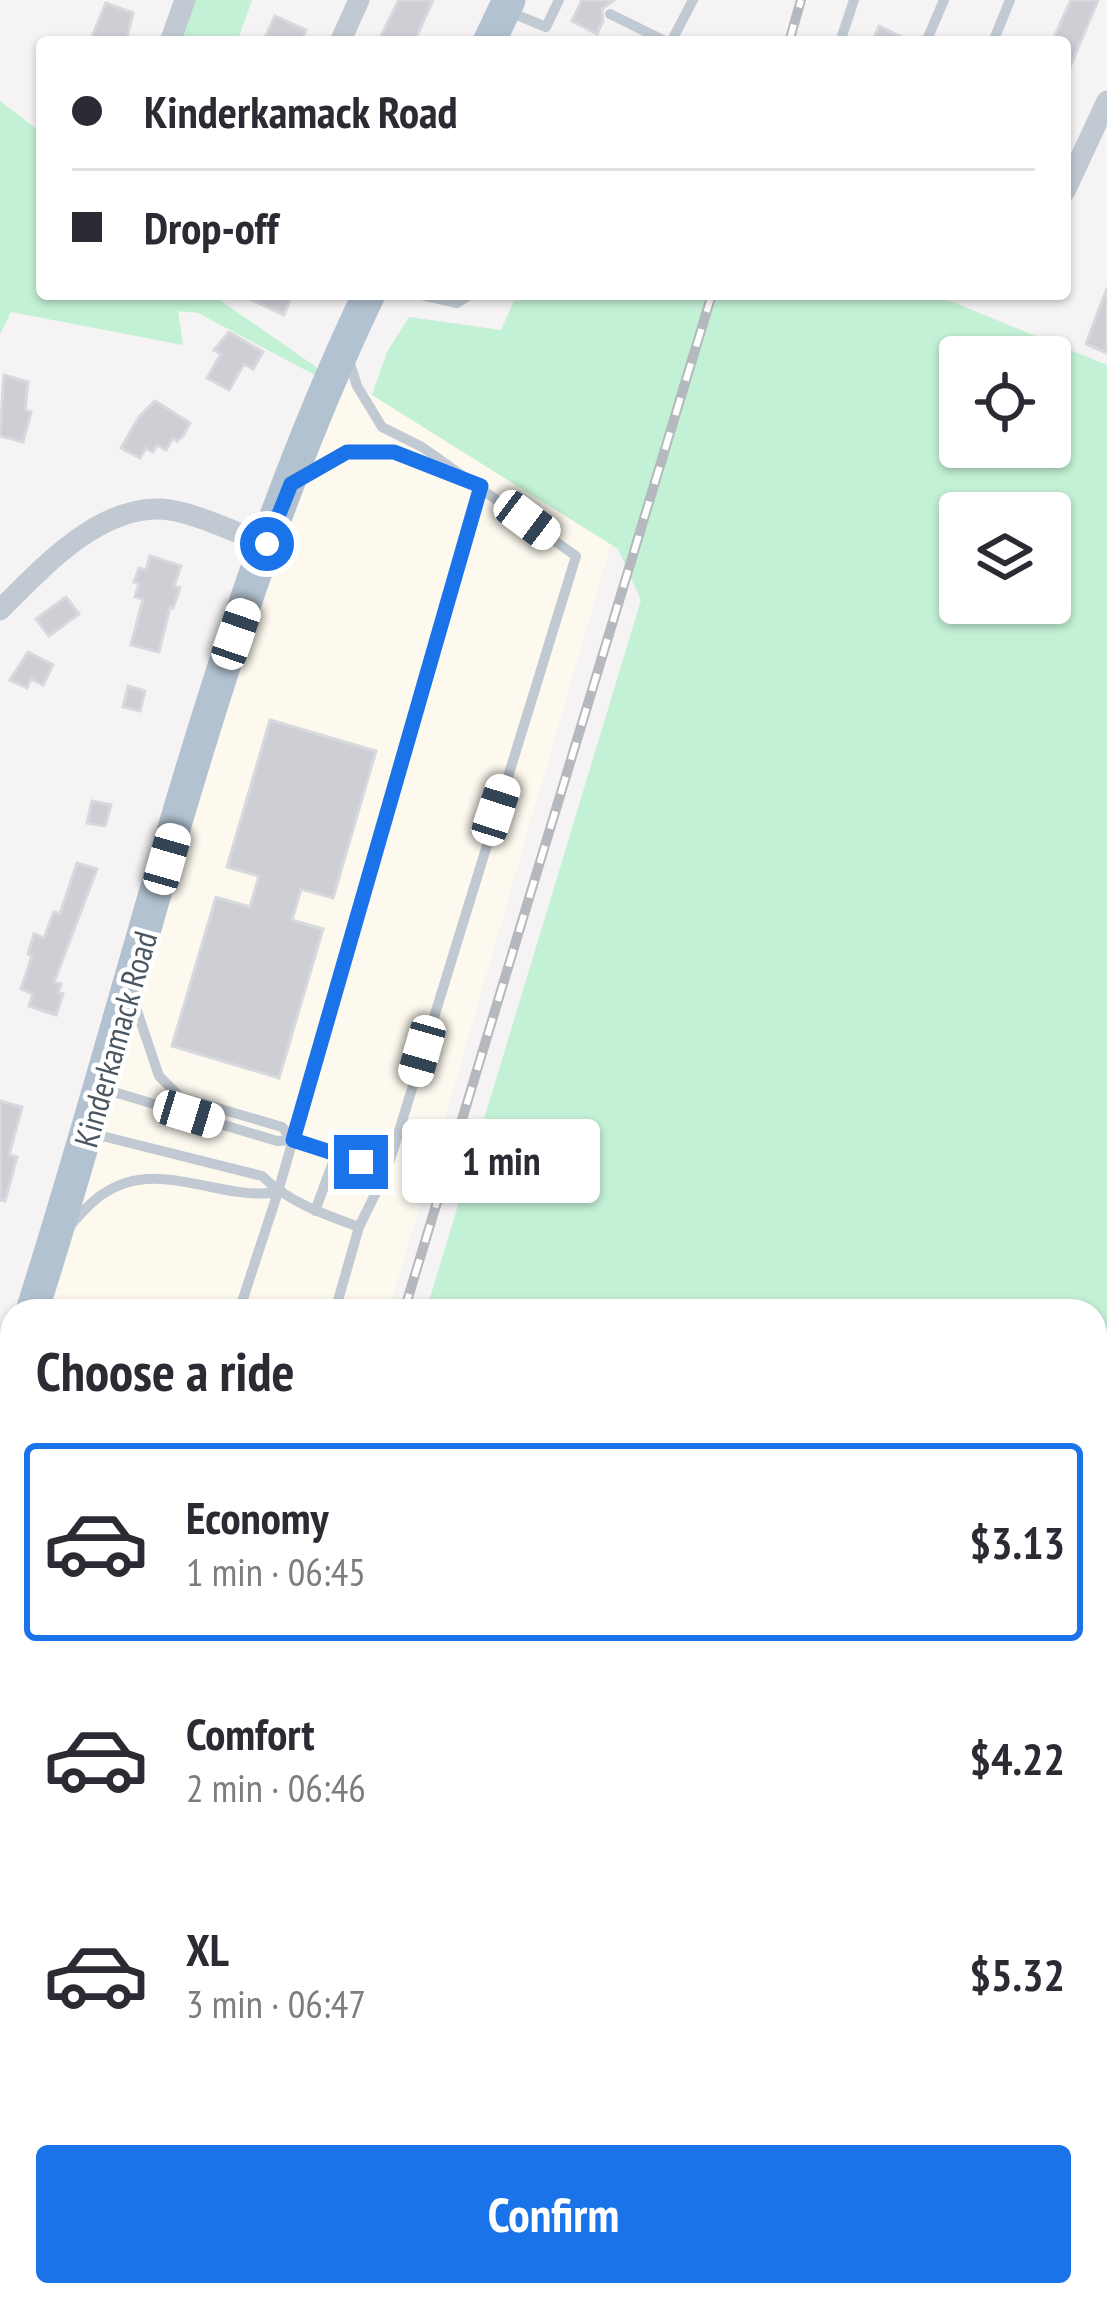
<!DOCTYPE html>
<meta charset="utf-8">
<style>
body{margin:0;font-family:"PT Sans Narrow",sans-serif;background:#f7f7f7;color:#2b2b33;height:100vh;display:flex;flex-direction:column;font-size:45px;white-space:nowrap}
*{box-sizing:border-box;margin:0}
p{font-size:39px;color:#7c7c81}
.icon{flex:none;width:66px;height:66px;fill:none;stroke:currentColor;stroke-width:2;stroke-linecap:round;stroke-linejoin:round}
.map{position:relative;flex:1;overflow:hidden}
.panel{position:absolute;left:0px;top:1299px;width:1107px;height:1008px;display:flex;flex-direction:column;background:#fff;border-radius:36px 36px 0 0;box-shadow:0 3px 9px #0004}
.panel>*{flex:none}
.banner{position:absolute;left:36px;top:36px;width:1035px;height:264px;border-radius:12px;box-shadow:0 3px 9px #0004;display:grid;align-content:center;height:264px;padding:0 36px;background:#fff}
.controls{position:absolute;left:939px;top:336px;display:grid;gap:24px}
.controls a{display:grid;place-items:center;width:132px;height:132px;border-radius:12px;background:#fff;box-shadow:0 3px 9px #0004;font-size:60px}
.end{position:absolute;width:54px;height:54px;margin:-27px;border:15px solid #1a73e8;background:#fff;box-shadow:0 0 0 6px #fff}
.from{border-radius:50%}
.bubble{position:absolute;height:84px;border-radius:12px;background:#fff;box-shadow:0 3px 9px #0004;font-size:39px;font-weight:700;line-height:84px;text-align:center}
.car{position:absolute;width:36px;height:72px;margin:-36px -18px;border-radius:15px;box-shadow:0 0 9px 3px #0007;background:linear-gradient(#fff 24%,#345 0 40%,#fff 0 76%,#345 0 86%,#fff 0)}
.banner b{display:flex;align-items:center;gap:42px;height:114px;font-size:45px}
.banner b+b{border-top:3px solid #e1e1e2}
.banner i{width:30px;height:30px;background:#2b2b33}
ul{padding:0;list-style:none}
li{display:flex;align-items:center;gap:36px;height:198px;margin:0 24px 18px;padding:0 12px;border:6px solid transparent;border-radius:12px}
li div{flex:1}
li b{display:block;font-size:45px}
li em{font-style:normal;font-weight:700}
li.current{border-color:#1a73e8}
li>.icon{width:108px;height:108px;stroke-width:1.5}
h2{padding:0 36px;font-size:54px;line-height:144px}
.primary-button{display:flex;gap:24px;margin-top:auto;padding:24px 36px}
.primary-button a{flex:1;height:138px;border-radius:12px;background:#1a73e8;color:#fff;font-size:48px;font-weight:700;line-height:138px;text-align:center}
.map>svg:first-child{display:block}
</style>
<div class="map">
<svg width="1107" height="2307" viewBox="0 0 1107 2307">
<rect width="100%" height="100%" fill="#f5f3f3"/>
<!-- commercial -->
<g fill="#fdf9ef">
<polygon points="332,378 372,395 611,544 389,1311 32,1311"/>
<polygon points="12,1372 12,2295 93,2295 89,2307 0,2307 0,1405"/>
</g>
<!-- green -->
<g fill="#c3f1d5" fill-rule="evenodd">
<polygon points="185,0 252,0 237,42 170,42"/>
<polygon points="0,101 42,133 42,294 211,294 332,378 330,383 198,313 178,311 183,345 11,312 0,334"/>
<path d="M517,294H933L1107,365V2307H123L126,2295H1095V1311H426L641,600L618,549L372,395L387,352L409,317L501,330ZM960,357H1050V447H960ZM960,513H1050V603H960Z"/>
</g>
<!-- building -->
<g fill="#cdcfd5" stroke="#d7d9de" stroke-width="3">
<polygon points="399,0 433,0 414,42 378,42"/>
<polygon points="582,0 614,0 602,9 603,21 597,34 572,21"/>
<polygon points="1071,0 1098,0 1065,79 1065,42 1052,42"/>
<polygon points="106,3 133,13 126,42 90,42"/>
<polygon points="275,16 306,30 301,42 263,42"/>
<polygon points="879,26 912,42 872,42"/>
<polygon points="1107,288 1107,353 1086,344"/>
<polygon points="239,294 292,294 284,315"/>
<polygon points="229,332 263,352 253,369 244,364 229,390 207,378 221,354 214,350"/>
<polygon points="4,375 28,382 25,410 31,412 23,442 0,436"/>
<polygon points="155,401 190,423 183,436 177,441 173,438 166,450 157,445 153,452 146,448 140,458 121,448 139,417"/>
<polygon points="150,556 181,566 174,586 180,588 173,608 170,607 159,652 131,645 143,599 135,597 139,584 134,582 139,568 146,570"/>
<polygon points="66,597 79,614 49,636 36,619"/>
<polygon points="28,652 53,665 43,685 31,679 27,688 10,680"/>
<polygon points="128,686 145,691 140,711 123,707"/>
<polygon points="270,720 376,751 333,898 301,889 292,920 323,929 279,1078 172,1046 216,897 250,907 259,876 227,867"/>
<polygon points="92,801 111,805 105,826 87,823"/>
<polygon points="77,863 97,869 54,982 61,984 58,993 63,994 56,1015 29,1006 33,994 21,989 32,956 28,954 34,934 44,938 54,912 60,914"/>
<polygon points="0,1101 22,1107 9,1155 17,1157 5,1201 0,1200"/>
</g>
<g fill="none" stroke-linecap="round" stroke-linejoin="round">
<!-- lane -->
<g stroke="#c1cad2" stroke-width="10">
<polyline points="507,11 546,27 559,0"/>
<polyline points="610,14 667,42"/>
<polyline points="671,42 693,0"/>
<polyline points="840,42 854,0"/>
<polyline points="926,42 944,0"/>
<polyline points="993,42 1010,0"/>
<polyline points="417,294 457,303 471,294"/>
<polyline points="300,479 347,452 394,452 461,478"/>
<polyline points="134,1002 159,1076 180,1097 282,1127 293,1140"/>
<polyline points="104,1089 277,1141 293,1140 387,1170 576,556 422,447 382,427 357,386 349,360"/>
<path d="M90,1133L262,1176C290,1203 323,1214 359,1227L335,1311"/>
<polyline points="315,1211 336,1154"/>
<path d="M69,1227C79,1216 90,1202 103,1194C158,1156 219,1202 278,1192"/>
<polyline points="359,1227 387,1170"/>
<polyline points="239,1311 278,1192 480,486"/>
<polyline points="0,1750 12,1757"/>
<polyline points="0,2082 0,2085"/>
</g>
<!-- street -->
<g stroke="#c1cad2" stroke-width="21">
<polyline points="170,42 185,0"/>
<polyline points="340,42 359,0"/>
<polyline points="1065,191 1107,101"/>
<path d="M0,610C41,569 98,506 161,509C190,510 238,534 267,544"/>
<polyline points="0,1351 12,1354"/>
</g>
<!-- primary -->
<g stroke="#b3c2d1" stroke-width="33">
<polyline points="489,42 509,0"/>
<path d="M32,1311C140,974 216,614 369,294"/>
<polyline points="0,1405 12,1372"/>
</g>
<!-- rail casing -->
<g stroke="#b5b8bd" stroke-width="10">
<g id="rail">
<polyline points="789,42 801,0"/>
<polyline points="404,1311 712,294"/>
<polyline points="104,2307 108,2295"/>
</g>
</g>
<!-- rail -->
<use href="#rail" stroke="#fff" stroke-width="6" stroke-dasharray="18" stroke-linecap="butt"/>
</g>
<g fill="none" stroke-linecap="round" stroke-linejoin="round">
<!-- route -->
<polyline stroke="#1a73e8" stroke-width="15" points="267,544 291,484 347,452 394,452 481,486 293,1140 361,1162"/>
</g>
<g text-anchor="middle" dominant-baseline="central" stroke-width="9" stroke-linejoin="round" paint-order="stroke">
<!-- street labels -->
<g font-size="33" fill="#4a5661" stroke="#fff">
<text transform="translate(115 1039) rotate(-74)">Kinderkamack Road</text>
</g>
</g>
</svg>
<div class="controls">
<a><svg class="icon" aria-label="locate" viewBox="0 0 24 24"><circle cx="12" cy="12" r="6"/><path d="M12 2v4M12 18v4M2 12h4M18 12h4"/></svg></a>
<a><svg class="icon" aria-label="layers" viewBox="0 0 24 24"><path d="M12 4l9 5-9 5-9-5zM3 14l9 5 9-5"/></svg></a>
</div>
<i class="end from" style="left:267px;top:544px"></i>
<i class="end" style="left:361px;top:1162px"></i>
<div class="bubble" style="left:402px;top:1119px;width:198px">1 min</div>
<i class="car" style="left:527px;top:520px;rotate:127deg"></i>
<i class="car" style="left:236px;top:634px;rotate:19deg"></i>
<i class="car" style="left:496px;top:810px;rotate:18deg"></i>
<i class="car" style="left:167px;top:859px;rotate:16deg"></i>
<i class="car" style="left:422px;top:1051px;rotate:196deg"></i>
<i class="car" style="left:189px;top:1114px;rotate:107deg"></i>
<div class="banner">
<b><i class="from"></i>Kinderkamack Road</b>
<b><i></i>Drop-off</b>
</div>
<section class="panel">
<h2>Choose a ride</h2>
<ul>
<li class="current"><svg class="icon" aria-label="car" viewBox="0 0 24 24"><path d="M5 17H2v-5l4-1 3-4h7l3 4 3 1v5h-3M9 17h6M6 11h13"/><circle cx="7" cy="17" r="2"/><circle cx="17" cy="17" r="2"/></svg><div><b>Economy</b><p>1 min · 06:45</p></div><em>$3.13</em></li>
<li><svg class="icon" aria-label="car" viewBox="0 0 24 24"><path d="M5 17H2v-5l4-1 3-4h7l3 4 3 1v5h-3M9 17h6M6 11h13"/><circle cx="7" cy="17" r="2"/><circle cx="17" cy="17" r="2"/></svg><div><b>Comfort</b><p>2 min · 06:46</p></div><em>$4.22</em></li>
<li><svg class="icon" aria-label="car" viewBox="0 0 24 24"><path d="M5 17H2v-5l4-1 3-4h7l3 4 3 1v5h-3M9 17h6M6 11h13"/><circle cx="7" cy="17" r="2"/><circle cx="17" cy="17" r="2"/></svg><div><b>XL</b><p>3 min · 06:47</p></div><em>$5.32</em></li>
</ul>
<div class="primary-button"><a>Confirm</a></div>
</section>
</div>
